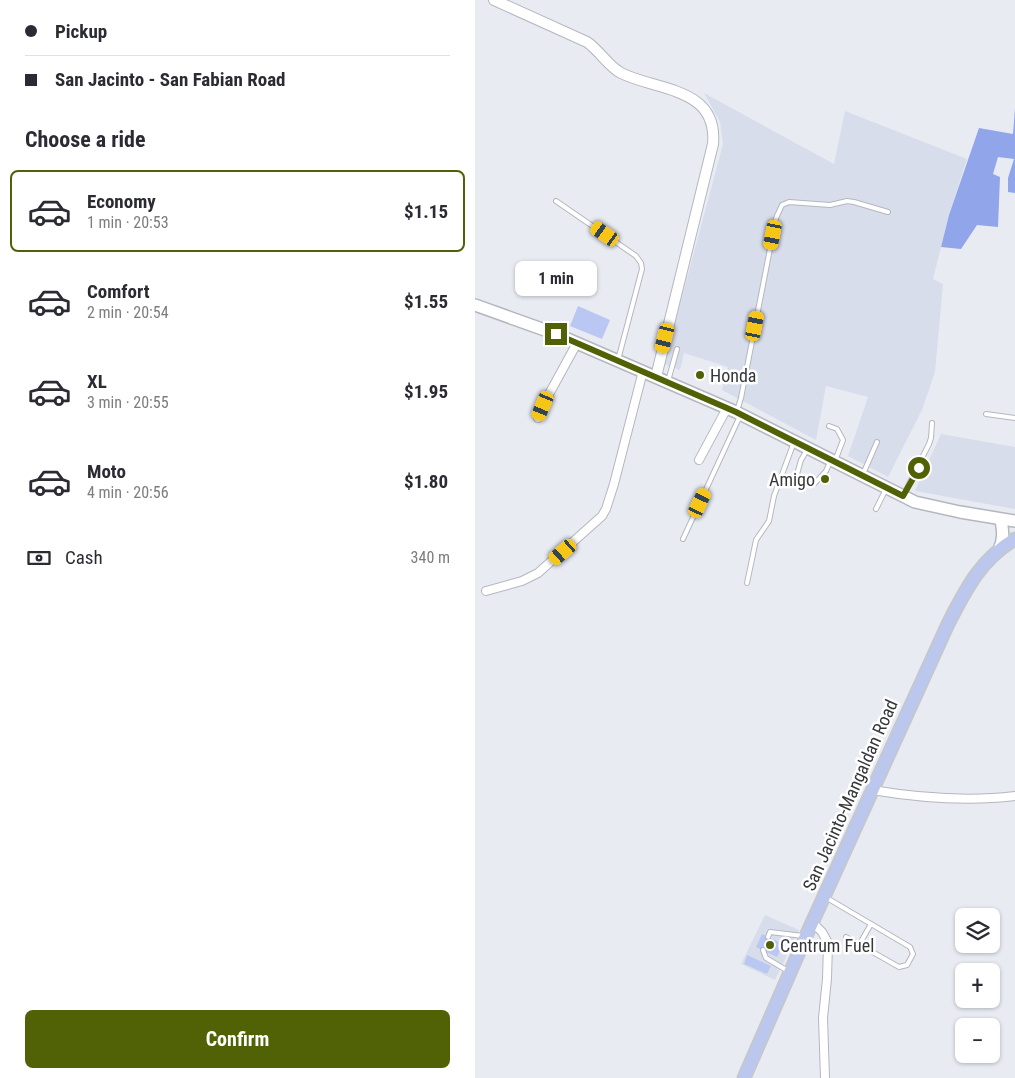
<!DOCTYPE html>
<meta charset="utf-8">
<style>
body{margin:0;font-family:"Roboto Condensed",sans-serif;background:#f2f2f3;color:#2b2b33;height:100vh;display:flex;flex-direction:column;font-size:19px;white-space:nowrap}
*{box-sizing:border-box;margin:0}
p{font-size:16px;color:#7c7c81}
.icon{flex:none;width:28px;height:28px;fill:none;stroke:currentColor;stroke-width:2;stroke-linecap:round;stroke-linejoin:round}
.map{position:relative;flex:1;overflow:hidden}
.sheet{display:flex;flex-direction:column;background:#fff;width:475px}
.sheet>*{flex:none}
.guide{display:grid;align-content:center;height:110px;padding:0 25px;background:#fff}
.fabs{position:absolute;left:480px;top:908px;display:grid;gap:10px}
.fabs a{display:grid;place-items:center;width:45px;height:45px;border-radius:8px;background:#fff;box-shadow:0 1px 4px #0004;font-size:25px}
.end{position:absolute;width:22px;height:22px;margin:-11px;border:6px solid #506106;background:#fff;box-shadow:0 0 0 2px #fff}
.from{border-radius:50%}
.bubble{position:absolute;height:35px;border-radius:8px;background:#fff;box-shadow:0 1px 4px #0004;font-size:16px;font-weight:700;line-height:35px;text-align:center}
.car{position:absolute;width:15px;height:30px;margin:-15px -8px;border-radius:6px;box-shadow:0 0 4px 1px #0007;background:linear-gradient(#f5c518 24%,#345 0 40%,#f5c518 0 76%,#345 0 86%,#f5c518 0)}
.guide b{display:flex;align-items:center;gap:18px;height:48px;font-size:19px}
.guide b+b{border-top:1px solid #e1e1e2}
.guide i{width:12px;height:12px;background:#2b2b33}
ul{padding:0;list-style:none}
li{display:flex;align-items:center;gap:15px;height:82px;margin:0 10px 8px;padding:0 15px;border:2px solid transparent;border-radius:8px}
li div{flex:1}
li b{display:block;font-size:19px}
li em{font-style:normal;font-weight:700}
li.current{border-color:#506106}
li>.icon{width:45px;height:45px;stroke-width:1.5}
h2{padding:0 25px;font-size:22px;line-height:60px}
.pay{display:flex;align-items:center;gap:12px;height:55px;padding:0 25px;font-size:19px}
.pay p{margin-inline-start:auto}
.action{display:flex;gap:10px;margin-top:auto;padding:10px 25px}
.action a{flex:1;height:58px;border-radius:8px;background:#506106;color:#fff;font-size:20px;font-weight:700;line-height:58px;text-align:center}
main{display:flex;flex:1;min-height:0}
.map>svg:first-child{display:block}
</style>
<main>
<section class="sheet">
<div class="guide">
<b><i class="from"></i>Pickup</b>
<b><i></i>San Jacinto - San Fabian Road</b>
</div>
<h2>Choose a ride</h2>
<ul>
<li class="current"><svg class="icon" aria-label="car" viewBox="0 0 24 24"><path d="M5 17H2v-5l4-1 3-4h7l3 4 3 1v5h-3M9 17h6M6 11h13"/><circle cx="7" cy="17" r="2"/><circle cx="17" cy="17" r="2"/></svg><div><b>Economy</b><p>1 min · 20:53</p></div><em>$1.15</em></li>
<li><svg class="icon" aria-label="car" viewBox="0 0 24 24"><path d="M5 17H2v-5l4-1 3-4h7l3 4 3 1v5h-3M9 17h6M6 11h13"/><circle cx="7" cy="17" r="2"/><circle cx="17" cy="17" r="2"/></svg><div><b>Comfort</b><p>2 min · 20:54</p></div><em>$1.55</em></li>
<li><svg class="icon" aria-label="car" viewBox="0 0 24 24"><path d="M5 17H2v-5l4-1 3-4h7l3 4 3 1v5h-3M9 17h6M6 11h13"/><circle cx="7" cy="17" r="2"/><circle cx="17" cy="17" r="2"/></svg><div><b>XL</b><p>3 min · 20:55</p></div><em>$1.95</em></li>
<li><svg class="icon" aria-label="car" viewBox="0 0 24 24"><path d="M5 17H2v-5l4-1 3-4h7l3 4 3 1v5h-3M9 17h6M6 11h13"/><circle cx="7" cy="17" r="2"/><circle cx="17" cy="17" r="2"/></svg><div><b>Moto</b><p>4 min · 20:56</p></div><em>$1.80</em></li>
</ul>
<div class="pay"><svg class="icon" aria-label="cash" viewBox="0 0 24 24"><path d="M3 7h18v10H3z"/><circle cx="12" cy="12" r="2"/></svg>Cash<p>340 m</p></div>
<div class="action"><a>Confirm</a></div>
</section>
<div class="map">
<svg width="540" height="1078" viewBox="0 0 540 1078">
<rect width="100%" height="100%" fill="#e9ebf3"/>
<!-- built -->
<g fill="#d8ddec">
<polygon points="229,93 359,164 370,111 492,159 474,215 458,279 468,284 460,372 447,410 413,477 373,456 393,397 351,386 341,440 247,390 253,367 209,353 205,370 189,364 248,144 245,122"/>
<polygon points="466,434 540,447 540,509 440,491"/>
<polygon points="290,915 324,930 300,980 266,964"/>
</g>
<!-- forest -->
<polygon fill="#90a5ea" points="540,108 540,193 533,192 533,178 539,159 523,157 518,174 525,177 523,227 502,225 486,249 466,247 474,215 504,128 538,134"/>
<!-- building -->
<g fill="#b9c7f2">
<polygon points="103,306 135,320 127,339 95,326"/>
<polygon points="287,934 308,944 302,957 281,947"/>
<polygon points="272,955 296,966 292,974 269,964"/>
</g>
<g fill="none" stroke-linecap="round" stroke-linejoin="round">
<!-- service casing -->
<g stroke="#b4b7bf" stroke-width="6">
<g id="service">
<polyline points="81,201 161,256 166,263 167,269 143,360"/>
<polyline points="193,381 202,349"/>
<polyline points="262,411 266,398 301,218 307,205 314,202 355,205 372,201 379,202 413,212"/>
<polyline points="511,414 540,418"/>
<polyline points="354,426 362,429 368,440 360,461"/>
<polyline points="332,450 326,460 322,474 330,481 340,483 351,471 355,462"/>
<polyline points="388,474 402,442"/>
<polyline points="429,494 454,444 456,438 457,423"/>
<polyline points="401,509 411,489"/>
<polyline points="208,539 265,416"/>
<polyline points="272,583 281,540 294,521 299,496 319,442"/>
<polyline points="352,898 435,947 438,954 432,965 424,967 371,937"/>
<polyline points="293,937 295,932 328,936"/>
<polyline points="384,945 396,924"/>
<polyline points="288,950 291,958 313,971"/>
</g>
</g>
<!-- minor casing -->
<g stroke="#b4b7bf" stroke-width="10">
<g id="minor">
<polyline points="63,418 73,396 102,343"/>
<polyline points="224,460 252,408"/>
<polyline points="11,591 47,581 63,573 127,516 131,509 139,484 168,371"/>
<path d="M397,790C445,798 491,802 540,796"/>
<polyline points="337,922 347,932 353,943 352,979 348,1018 350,1078"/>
</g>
</g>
<!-- tertiary casing -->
<g stroke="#b4b7bf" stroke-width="12">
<path id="tertiary" d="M19,0L112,42C125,51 133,66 146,73C182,91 243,87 238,144L181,377"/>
</g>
<!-- secondary casing -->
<g stroke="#b4b7bf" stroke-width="14">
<g id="secondary">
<polyline points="0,305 81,334 261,412 440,502 485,512 540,521"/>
<path d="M524,550C529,539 528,531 526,520"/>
</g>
</g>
<!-- primary casing -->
<g stroke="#c7c7c8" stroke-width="15">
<path id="primary" d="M269,1078L331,936L473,624C491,589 505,560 540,539"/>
</g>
<!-- service -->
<use href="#service" stroke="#fff" stroke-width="4"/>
<!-- minor -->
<use href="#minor" stroke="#fff" stroke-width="8"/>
<!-- tertiary -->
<use href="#tertiary" stroke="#fff" stroke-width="10"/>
<!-- secondary -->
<use href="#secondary" stroke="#fff" stroke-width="11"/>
<!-- primary -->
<use href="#primary" stroke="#bbc7ec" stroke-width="12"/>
</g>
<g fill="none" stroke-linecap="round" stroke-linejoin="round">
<!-- route -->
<polyline stroke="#506106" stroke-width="6" points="81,334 261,412 428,496 444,468"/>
</g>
<!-- markers -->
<g fill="#506106" stroke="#fff" stroke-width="2">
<circle cx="225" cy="375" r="5"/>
<circle cx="350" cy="479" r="5"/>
<circle cx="295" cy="945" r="5"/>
</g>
<g text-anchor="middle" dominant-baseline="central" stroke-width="5" stroke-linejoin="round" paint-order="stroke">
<!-- poi labels -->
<g font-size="18" fill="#36373a" stroke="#fff" text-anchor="start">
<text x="235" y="375">Honda</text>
<text x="340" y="479" text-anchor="end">Amigo</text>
<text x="305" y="945">Centrum Fuel</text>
</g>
<!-- street labels -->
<g font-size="18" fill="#36373a" stroke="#fff">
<text transform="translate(375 795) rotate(-66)">San Jacinto-Mangaldan Road</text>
</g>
</g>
</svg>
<div class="fabs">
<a><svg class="icon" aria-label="layers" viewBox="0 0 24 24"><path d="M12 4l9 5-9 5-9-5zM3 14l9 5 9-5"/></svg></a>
<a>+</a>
<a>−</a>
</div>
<i class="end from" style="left:444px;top:468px"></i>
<i class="end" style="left:81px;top:334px"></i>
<div class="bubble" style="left:40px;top:261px;width:82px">1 min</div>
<i class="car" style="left:130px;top:234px;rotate:305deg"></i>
<i class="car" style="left:298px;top:235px;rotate:191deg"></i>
<i class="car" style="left:280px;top:326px;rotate:11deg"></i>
<i class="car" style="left:190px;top:338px;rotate:194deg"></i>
<i class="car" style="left:68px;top:406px;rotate:203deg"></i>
<i class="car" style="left:225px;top:503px;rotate:25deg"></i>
<i class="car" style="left:88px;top:552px;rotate:229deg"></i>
</div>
</main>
